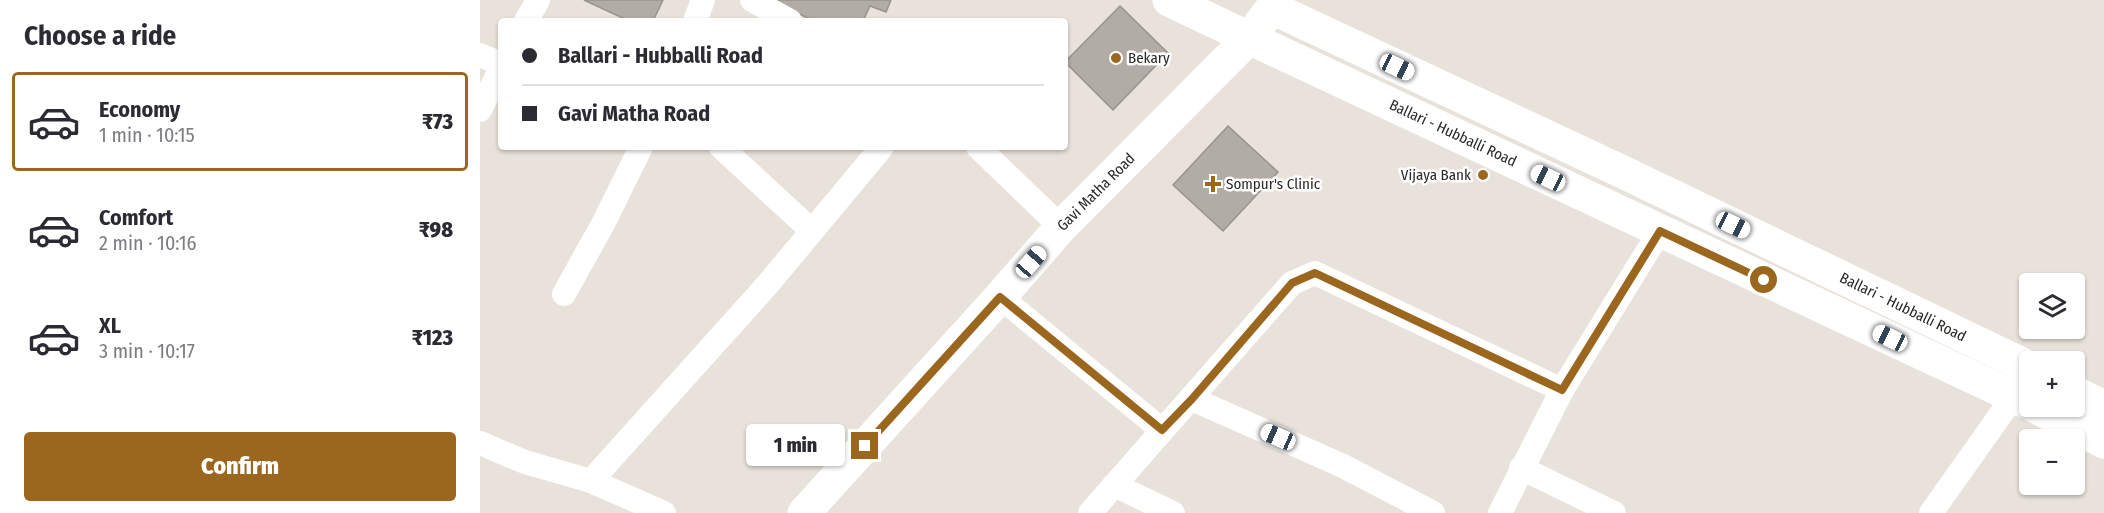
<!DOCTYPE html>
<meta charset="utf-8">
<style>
body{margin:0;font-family:"Fira Sans Condensed",sans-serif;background:#f7f7f7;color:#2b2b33;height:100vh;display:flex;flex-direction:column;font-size:22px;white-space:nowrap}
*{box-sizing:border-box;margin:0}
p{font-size:20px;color:#7c7c81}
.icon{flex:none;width:33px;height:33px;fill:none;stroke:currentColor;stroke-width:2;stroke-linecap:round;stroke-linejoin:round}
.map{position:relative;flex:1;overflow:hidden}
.details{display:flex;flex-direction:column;background:#fff;width:480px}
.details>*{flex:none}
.hud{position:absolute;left:18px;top:18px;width:570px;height:132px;border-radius:6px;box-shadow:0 2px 4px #0004;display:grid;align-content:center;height:132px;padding:0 24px;background:#fff}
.fabs{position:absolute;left:1539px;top:273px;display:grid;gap:12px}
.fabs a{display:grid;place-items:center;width:66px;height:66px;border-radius:6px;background:#fff;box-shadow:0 2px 4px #0004;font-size:30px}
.end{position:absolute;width:27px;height:27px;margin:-14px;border:8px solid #9b671e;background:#fff;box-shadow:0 0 0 3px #fff}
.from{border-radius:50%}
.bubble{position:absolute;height:42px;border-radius:6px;background:#fff;box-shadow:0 2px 4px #0004;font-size:20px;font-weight:800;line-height:42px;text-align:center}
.car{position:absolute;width:18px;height:36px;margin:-18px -9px;border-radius:8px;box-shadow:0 0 4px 2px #0007;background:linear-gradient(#fff 24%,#345 0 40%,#fff 0 76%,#345 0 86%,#fff 0)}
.hud b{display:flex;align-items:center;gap:21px;height:57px;font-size:22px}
.hud b+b{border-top:2px solid #e1e1e2}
.hud i{width:15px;height:15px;background:#2b2b33}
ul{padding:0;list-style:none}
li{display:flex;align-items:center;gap:18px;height:99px;margin:0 12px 9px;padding:0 12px;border:3px solid transparent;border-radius:6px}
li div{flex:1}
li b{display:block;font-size:22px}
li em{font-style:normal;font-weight:800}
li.active{border-color:#9b671e}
li>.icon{width:54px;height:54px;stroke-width:1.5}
h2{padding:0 24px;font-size:27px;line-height:72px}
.cta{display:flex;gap:12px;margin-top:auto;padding:12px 24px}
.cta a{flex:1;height:69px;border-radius:6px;background:#9b671e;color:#fff;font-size:24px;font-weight:800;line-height:69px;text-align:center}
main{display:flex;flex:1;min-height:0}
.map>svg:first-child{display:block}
</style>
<main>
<section class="details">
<h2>Choose a ride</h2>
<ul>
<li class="active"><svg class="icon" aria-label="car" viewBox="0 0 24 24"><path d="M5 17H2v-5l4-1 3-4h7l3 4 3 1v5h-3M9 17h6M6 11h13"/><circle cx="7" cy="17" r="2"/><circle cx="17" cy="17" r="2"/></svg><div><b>Economy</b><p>1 min · 10:15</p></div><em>₹73</em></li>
<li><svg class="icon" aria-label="car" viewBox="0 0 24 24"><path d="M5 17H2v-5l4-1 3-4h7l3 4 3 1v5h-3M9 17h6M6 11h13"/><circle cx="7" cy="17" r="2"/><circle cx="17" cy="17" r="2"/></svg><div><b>Comfort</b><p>2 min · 10:16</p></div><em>₹98</em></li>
<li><svg class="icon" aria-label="car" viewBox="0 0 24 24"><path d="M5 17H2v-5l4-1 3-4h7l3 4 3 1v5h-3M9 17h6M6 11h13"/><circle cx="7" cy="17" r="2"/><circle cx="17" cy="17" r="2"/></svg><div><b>XL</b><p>3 min · 10:17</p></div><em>₹123</em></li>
</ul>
<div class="cta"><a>Confirm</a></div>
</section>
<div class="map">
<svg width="1624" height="513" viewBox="0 0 1624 513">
<rect width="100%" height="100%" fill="#e8e2db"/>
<!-- building -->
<g fill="#b2aca6" stroke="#99938d" stroke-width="1.5">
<polygon points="104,0 183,0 173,21 149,21"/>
<polygon points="290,0 411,0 406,12 390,6 383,21 334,21"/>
<polygon points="640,6 688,53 633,110 585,62"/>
<polygon points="748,126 798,172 743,231 693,185"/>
</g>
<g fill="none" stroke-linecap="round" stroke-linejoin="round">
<!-- minor -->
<g stroke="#fff" stroke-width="24">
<polyline points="272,0 310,21"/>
<polyline points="46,21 58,0"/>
<polyline points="215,21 223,0"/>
<polyline points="0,55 21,64"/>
<polyline points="0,110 21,68"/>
<polyline points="241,147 331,230"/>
<polyline points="498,147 581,227"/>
<polyline points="84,294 123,224 161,147"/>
<polyline points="520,297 682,430"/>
<polyline points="712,399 863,466 953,513"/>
<polyline points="0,443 45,462 111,481"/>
<polyline points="1041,468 1134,513"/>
<polyline points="634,485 693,513"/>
<polyline points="184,513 111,481 288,284 402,147"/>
<polyline points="610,513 812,283 835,273 1082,390"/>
<polyline points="1020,513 1082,390 1180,231"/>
<polyline points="1451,513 1543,383"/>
</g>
<!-- primary -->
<polyline stroke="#fff" stroke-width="33" points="689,0 769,38"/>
<!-- trunk -->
<g stroke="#fff" stroke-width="33">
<polyline points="769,38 1550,404"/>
<polyline points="1594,392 1624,407"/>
<polyline points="1554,406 1624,442"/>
<polyline points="324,513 520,297 581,227 769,38 792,8 1147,174 1550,368"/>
</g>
</g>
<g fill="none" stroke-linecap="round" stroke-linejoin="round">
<!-- route -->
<polyline stroke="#9b671e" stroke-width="8" points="385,446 520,297 682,430 712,399 812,283 835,273 1082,390 1180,231 1284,280"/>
</g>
<!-- markers -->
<g fill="#9b671e" stroke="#fff" stroke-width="2">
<circle cx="636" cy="58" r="6"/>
<circle cx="1003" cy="175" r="6"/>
<path d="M730 175h6v6h6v6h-6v6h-6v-6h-6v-6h6z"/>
</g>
<g text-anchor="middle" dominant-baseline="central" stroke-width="5" stroke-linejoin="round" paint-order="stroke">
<!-- poi labels -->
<g font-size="15" fill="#2a2825" stroke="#fff" text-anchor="start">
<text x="648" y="58">Bekary</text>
<text x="991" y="175" text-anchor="end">Vijaya Bank</text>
<text x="746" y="184">Sompur's Clinic</text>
</g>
<!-- street labels -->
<g font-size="15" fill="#2a2825" stroke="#fff">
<text transform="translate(973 133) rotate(25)">Ballari - Hubballi Road</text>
<text transform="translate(616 192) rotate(-45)">Gavi Matha Road</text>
<text transform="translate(1423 307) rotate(26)">Ballari - Hubballi Road</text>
</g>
</g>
</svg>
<div class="fabs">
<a><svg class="icon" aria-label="layers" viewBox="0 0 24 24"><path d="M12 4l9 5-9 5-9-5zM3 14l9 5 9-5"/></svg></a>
<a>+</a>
<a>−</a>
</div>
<i class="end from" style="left:1284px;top:280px"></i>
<i class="end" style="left:385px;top:446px"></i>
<div class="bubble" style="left:266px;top:424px;width:99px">1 min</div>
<i class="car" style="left:917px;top:67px;rotate:115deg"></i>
<i class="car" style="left:1068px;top:178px;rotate:295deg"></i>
<i class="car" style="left:1253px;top:225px;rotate:116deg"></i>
<i class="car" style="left:551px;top:262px;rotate:41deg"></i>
<i class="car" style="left:1410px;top:338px;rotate:295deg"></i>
<i class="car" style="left:798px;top:437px;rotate:294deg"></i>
<div class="hud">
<b><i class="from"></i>Ballari - Hubballi Road</b>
<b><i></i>Gavi Matha Road</b>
</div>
</div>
</main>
